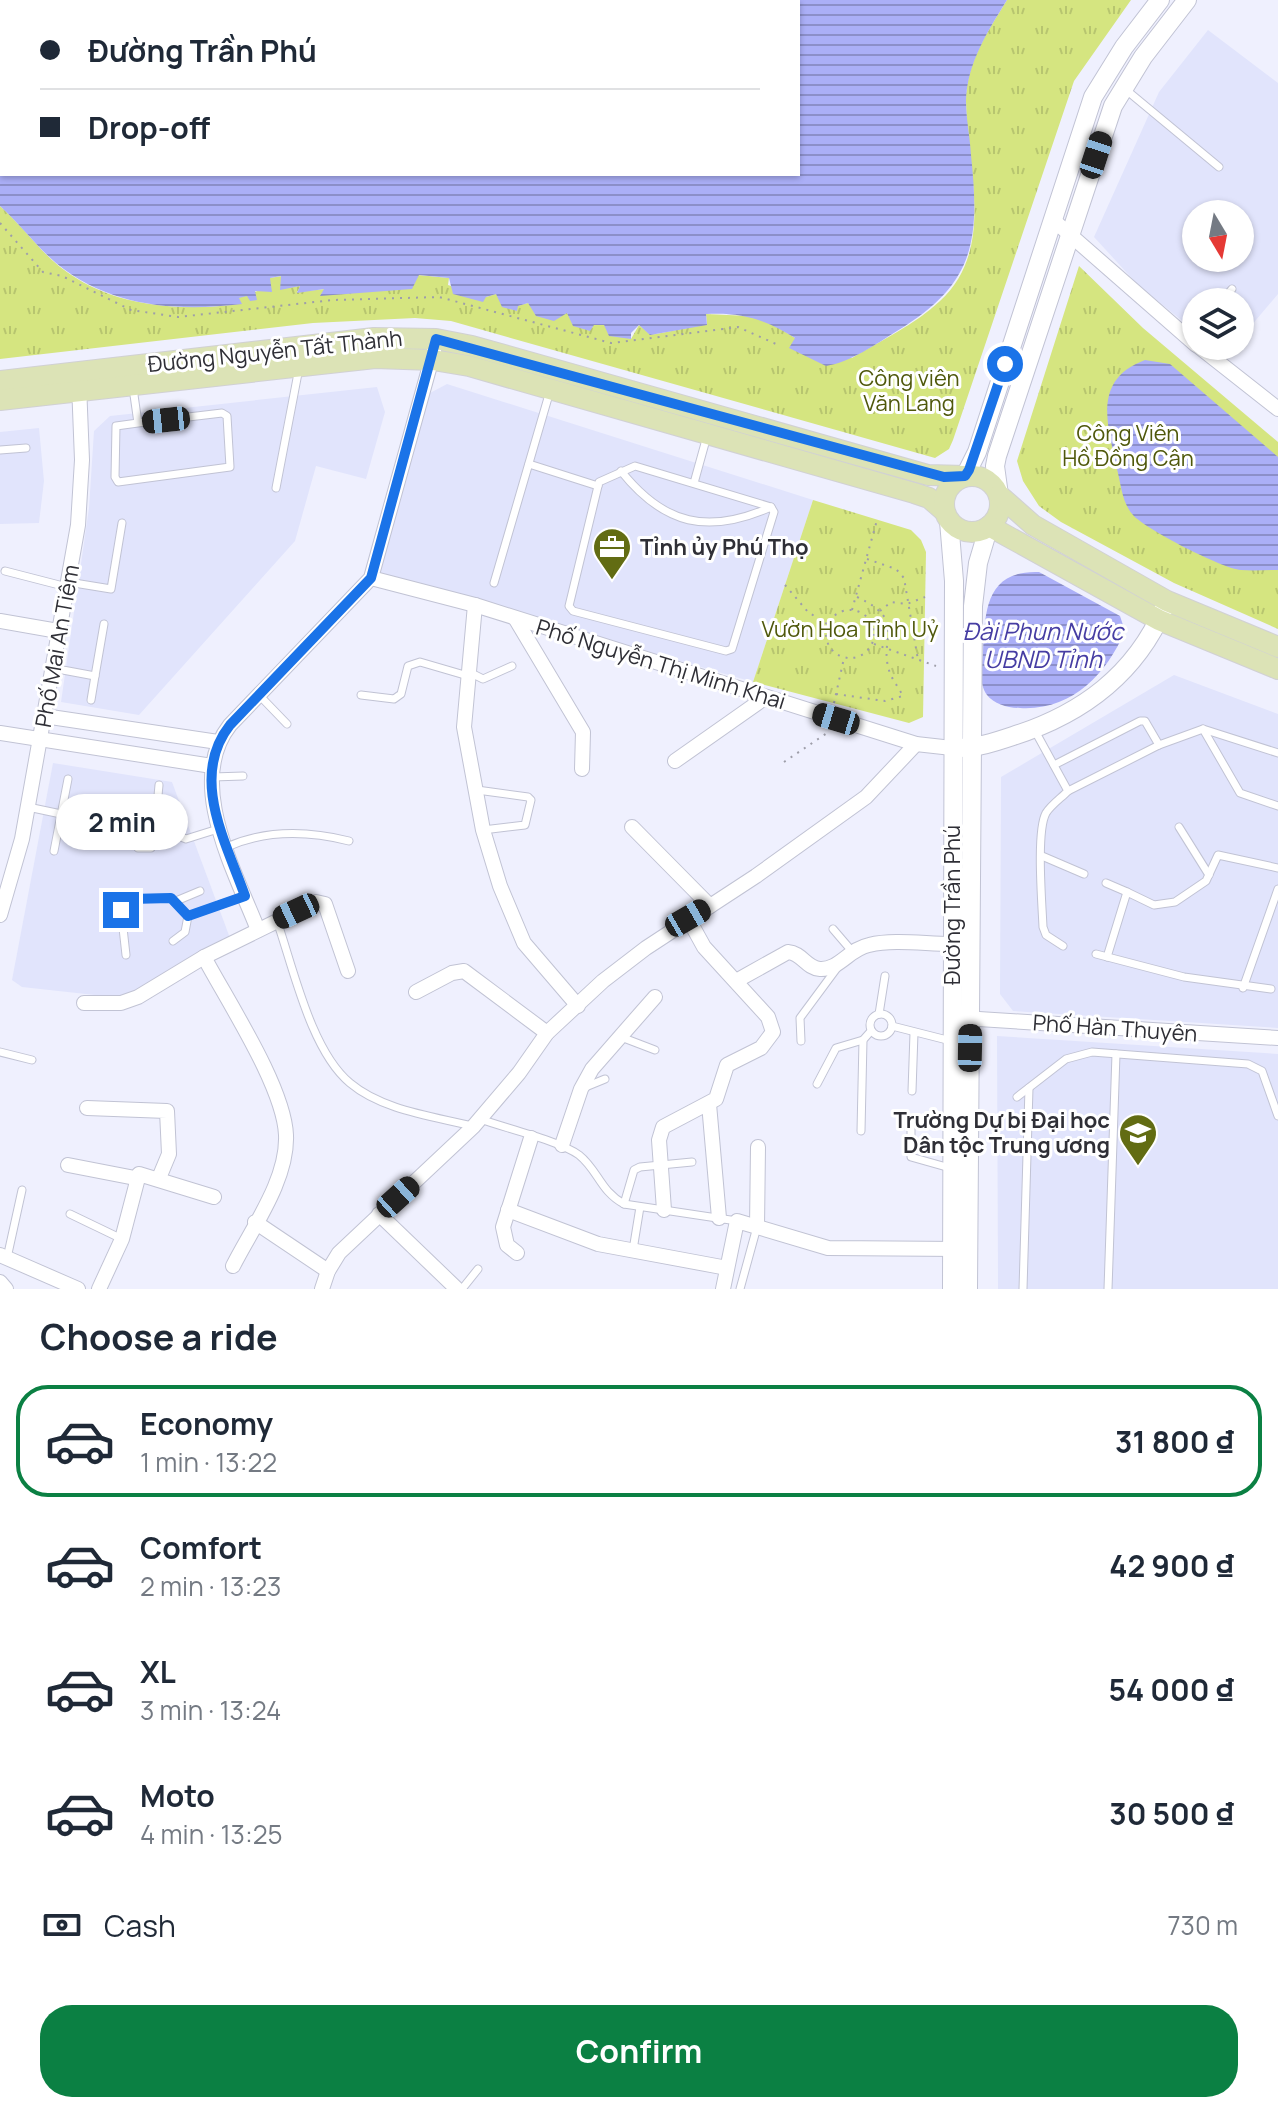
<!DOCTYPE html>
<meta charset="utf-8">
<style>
body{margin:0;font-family:Manrope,sans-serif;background:#f6f6f7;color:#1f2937;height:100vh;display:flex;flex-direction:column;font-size:30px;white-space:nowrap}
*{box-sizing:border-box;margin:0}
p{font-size:26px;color:#747a83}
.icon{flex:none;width:44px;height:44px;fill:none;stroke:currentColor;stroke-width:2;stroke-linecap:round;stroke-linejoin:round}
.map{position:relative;height:1289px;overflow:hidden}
.side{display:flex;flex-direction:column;background:#fff;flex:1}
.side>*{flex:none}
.guide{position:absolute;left:0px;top:0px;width:800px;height:176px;box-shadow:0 2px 6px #0004;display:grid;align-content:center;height:176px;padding:0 40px;background:#fff}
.needle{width:52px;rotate:170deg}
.fabs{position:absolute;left:1182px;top:200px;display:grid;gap:16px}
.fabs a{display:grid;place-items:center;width:72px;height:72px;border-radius:50%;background:#fff;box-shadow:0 2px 6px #0004;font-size:40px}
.end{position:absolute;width:36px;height:36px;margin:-18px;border:10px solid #1a73e8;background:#fff;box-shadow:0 0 0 4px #fff}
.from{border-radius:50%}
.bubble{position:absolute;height:56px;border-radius:28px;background:#fff;box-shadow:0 2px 6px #0004;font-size:26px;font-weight:700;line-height:56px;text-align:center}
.car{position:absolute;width:24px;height:48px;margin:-24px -12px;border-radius:10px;box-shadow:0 0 6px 2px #0007;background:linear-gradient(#222 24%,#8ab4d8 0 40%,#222 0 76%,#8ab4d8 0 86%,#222 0)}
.guide b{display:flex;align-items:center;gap:28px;height:76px;font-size:30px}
.guide b+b{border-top:2px solid #e0e1e3}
.guide i{width:20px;height:20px;background:#1f2937}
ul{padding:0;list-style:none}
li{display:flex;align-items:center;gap:24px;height:112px;margin:0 16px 12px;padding:0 24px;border:4px solid transparent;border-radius:32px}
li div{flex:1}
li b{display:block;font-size:30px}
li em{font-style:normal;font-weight:700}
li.on{border-color:#0b8043}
li>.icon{width:72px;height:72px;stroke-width:1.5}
h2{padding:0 40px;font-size:36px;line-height:96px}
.pay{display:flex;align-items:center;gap:20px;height:88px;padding:0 40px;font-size:30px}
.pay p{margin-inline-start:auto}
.primary-button{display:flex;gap:16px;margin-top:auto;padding:16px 40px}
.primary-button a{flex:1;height:92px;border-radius:32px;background:#0b8043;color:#fff;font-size:32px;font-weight:700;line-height:92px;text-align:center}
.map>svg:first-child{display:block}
</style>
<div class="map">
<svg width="1278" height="1289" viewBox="0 0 1278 1289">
<defs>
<pattern id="park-tufts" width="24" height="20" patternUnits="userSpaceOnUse" patternTransform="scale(2)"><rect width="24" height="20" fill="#d5e580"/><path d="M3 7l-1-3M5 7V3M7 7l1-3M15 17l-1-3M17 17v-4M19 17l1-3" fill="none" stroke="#b7c56f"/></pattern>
<pattern id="water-rules" width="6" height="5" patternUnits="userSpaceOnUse" patternTransform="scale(2)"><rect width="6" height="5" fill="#abaff7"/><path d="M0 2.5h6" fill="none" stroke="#8c8fc9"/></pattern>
</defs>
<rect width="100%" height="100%" fill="#eff0fe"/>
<!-- built -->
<g fill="#e1e4fc" fill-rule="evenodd">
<path d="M1208,30L1278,83V294L1240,339V302H1196V332L1138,285L1094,237L1159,92ZM1196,214H1240V258H1196Z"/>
<polygon points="447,384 813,500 753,682 378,574 430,393"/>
<polygon points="377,387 385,412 366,479 316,466 295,541 139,715 61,702 89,508 94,431 110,416"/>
<polygon points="39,428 44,481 39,523 0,524 0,432"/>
<polygon points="1174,675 1278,714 1278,1028 1013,1011 1000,994 1001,777"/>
<polygon points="53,763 172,782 230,938 131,993 113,997 22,987 12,980"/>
<polygon points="997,1036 1278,1054 1278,1289 998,1289"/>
</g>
<!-- park -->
<g fill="url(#park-tufts)">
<path d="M1007,0H1131L1074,81L953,440L949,449L935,458L451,321L415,318L313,323L0,359V206C19,223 34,243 52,260C104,307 175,312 241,304L238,298L263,289L270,278L282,276L290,287L301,286L297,292L325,289L321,295L418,275L449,278L448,285L486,297L496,294L502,303L518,306L528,303C542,314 549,315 567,313C581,326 587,323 604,325L609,332L631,339L639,325L651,335L707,324L706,314L749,316L773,324L795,338L852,358C881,340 915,325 940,301C997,248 966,168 966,101C966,63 988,31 1007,0Z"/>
<polygon points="1079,266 1143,328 1278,442 1278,629 1174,583 1061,522 1039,506 1023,481 1017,461"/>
<polygon points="813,500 911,530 921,540 926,552 923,717 909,723 753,682"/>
</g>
<!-- water -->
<g fill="url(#water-rules)" fill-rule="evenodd">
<path d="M0,0H1007C988,31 967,63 966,101C966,118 970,137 971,155C980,241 975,284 897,331C876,344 851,362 826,366L789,348L795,338C766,319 740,312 706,314L707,325L650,335L639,325L631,333V339L609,336L604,325H594L590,331L573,326L567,313L554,321L536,316L528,303L518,306L517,311L502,307L496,294L486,297L483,302L453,294L449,278L419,275L412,289L320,296L324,289L297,293L300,286L280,290L281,276L270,278L272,292L255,291L257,300L250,301L247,296L239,298L242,304C176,312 110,307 56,263C36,246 20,224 0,206ZM2,2H798V174H2Z"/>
<path d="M1145,360L1170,364L1278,457V570C1266,570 1253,571 1241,570C1223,569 1145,529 1133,515C1122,503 1121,484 1117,469C1108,426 1091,380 1145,360Z"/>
<path d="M1039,572L1120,616L1125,631C1106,675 1071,711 1020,708C1008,708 994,704 987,695C978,683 982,667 983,653C985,612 985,570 1039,572Z"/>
</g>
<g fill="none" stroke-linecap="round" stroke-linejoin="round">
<!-- lane casing -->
<g stroke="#c1c3d4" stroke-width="9">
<g id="lane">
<polyline points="1125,89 1219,167"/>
<polyline points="1221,302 1232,289"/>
<polyline points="133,388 138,423 222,413 227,416 230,467 118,482 115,477 116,426 138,423"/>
<polyline points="0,450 26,448"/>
<polyline points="529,464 598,486"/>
<polygon points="635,466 771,507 774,512 732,649 726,651 573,611 569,606 599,482"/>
<path d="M621,471C664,525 708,535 771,507"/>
<polyline points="694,483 707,436"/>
<polyline points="276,488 299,368"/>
<polyline points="5,571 67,587"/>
<polyline points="68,582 111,589 122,523"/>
<polyline points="494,583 550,391"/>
<polyline points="52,668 95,676 91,700"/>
<polyline points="471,673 483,679 512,666"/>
<polyline points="95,676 104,624"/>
<polyline points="361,695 394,699 401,694 408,666 420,662 468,676"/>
<polyline points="260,696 287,724"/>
<path d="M1034,729L1068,791C1061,798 1051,805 1046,813C1036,831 1042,903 1043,927L1046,935L1063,946"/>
<polyline points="1203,729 1240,793 1278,806"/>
<polyline points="1054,765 1140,721 1145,721 1159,745"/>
<polyline points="213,777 243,776"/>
<polyline points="159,785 156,817 181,837 186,839 218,829"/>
<polyline points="477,790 528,797 531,800 525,825 483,830"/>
<polyline points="1068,791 1159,745 1203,729 1278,753"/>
<polyline points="28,807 61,814"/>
<polyline points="1179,827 1209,875"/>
<path d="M227,847C265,830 309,831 349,841"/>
<polyline points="138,848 151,848 156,817"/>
<polyline points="54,851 68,779"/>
<polyline points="1042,856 1084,874"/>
<polyline points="1106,883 1127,892"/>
<polyline points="176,901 200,891"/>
<path d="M277,921C293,967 311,1051 350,1083C382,1110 432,1116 472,1126"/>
<polyline points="833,929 851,950"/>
<polyline points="173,941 185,932 188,916"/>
<polyline points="1096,954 1184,977 1271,989"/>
<polyline points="126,955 121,910 130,899 171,898 188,916 245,896"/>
<polyline points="1107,957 1127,892 1154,905 1175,902 1206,881 1218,855 1278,868"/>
<polyline points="1243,988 1278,889"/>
<polyline points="879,1014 885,976"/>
<circle cx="881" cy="1025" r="11"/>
<polyline points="892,1026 951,1041"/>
<polyline points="621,1037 655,1050"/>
<polyline points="801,1041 800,1018 837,968"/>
<polyline points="0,1052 32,1060"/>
<polyline points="817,1084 836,1048 863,1040"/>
<polyline points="583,1088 605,1079"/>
<polyline points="912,1091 914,1033"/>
<polyline points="1017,1097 1066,1059 1092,1052 1248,1064 1262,1071 1278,1116"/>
<polyline points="911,1118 911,1157 950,1168"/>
<path d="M480,1119C505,1128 560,1141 579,1155C598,1170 600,1191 624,1204L737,1221"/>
<polyline points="861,1131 863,1040 871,1031"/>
<polyline points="624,1204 634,1170 640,1167 692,1162"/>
<polyline points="70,1214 122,1239"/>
<polyline points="633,1250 640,1207"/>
<polyline points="7,1258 22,1190"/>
<polyline points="462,1289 478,1269"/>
<polyline points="740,1289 757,1227"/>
<polyline points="1023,1289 1029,1088"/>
<polyline points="1108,1289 1116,1054"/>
</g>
</g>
<!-- street casing -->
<g stroke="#c1c3d4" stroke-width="16">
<g id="street">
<polyline points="56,2 57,0"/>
<polyline points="0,118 2,113"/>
<polyline points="1052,219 1196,345"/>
<polyline points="1198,346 1278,409"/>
<polyline points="371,578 475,605 916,744 952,748"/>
<polyline points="475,605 464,727 483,830 500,886 524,943 578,1006"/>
<polyline points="515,618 583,732 582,769"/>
<polyline points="0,621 58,631"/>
<polyline points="44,716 218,742"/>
<polyline points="0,733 212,766"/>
<polyline points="675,761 766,697"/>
<polyline points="632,827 710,906"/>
<polyline points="0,915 22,839 78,525 82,460 79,384"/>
<path d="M258,930C235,871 185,782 230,725L371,578L434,351"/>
<path d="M204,957C228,1002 284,1087 286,1135C288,1180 252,1228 233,1266"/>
<path d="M736,981L788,952C802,953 806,968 820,969C839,970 849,949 869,945C894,939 925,944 951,944"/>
<polyline points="416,992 452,973 464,971 547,1033"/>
<polyline points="84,1003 121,1003 138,997 204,957 316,902 325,904 348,971"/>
<polyline points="963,1018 1278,1038"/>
<polyline points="709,1104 719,1218"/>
<polyline points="87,1108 167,1111 169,1154 159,1178"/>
<polyline points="562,1145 581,1089 592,1069 655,997"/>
<polyline points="68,1165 135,1178"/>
<polyline points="508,1210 598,1244 727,1268"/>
<polyline points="664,1210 659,1140 663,1127 716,1099 727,1065 761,1048 773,1032 768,1017 704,947 688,918"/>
<polyline points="379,1214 457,1289"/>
<polyline points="255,1222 328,1271"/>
<polyline points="757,1227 758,1147"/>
<polyline points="517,1253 507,1245 503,1227 531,1138"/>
<polyline points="0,1255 78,1289"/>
<polyline points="0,1282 6,1289"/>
<polyline points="99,1289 122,1239 139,1174 214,1197"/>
<polyline points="322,1289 328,1271 339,1253 473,1127 519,1073 547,1033 603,981 646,948 756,876 866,797 916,744"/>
<polyline points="723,1289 737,1221 828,1248 960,1249"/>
</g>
</g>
<!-- secondary casing -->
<g stroke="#c1c3d4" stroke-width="20">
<g id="secondary">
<polyline points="965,476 977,452 1093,97 1124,47 1160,0"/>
<polyline points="999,495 995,466 997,456 1113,106 1143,57 1187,0"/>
<polyline points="949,521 954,581 952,1289"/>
<path d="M958,748C977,748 995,742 1013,736C1082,714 1135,675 1164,608"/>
<polyline points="968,1289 973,606 978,563 989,526"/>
</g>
</g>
<!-- primary casing -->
<g stroke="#d1d1d3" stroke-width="22">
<g id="primary">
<polyline points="0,381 374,338 436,339 472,346 928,475 965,476"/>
<polyline points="0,400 375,358 433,360 469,366 914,493 929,498 944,511"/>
<circle cx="972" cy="504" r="28"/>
<polyline points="999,495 1033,525 1167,601 1278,647"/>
<polyline points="989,526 1159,620 1278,669"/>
</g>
</g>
<!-- path -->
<g stroke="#9e9ea9" stroke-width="2" stroke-dasharray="2 6" stroke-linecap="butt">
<polyline points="0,223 43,272 62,276 131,310 178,317 333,300 439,297 611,343 738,327 776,344"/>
<polyline points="867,559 896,569 904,578 918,660"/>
<polyline points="785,585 808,612 827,624"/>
<circle cx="850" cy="634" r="24"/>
<polyline points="852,610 877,520"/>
<polyline points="880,611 891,602 907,604 925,597"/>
<polyline points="874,644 936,666"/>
<path d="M836,694L885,701L903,696C899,688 893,681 890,673C877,639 909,621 857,597"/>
<polyline points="834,703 844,658"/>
<polyline points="784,762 830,731"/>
</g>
<!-- lane -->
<use href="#lane" stroke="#fff" stroke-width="7"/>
<!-- street -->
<use href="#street" stroke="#fff" stroke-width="14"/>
<!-- secondary -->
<use href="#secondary" stroke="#fff" stroke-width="18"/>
<!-- primary -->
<use href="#primary" stroke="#dce3b6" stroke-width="20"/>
</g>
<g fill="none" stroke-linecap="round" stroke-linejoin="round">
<!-- route -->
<path stroke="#1a73e8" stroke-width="10" d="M121,910L130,899L171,898L188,916L245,896C226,842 189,777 230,725L371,578L436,339L944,477L965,476L969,470L1005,364"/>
</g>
<!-- icons -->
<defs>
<g id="office-pin" transform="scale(2)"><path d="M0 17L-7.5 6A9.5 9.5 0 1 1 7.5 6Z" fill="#626c13" stroke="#fff"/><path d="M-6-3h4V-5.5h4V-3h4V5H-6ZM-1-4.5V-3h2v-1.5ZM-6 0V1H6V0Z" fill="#fff"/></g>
<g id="school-pin" transform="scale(2)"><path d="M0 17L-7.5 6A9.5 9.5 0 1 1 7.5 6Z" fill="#626c13" stroke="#fff"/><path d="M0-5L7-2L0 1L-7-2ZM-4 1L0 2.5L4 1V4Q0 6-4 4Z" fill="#fff"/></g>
</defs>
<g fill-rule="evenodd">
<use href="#office-pin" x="612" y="547"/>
<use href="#school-pin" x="1138" y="1133"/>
</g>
<g text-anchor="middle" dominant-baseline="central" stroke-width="6" stroke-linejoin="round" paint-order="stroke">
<!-- street labels -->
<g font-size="22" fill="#2f2f36" stroke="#fff">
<text transform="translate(275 351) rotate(-6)">Đường Nguyễn Tất Thành</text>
<text transform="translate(57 646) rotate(-80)">Phố Mai An Tiêm</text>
<text transform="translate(661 664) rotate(17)">Phố Nguyễn Thị Minh Khai</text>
<text transform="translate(952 905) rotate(-90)">Đường Trần Phú</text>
<text transform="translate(1115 1028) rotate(4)">Phố Hàn Thuyên</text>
</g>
<!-- park labels -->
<g font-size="22" fill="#4f580b" stroke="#fff">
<text x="909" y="378">Công viên<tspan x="909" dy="25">Văn Lang</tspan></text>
<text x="1128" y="433">Công Viên<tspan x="1128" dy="25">Hồ Đồng Cận</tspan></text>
<text x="850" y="629">Vườn Hoa Tỉnh Uỷ</text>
</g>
<!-- poi labels -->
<g font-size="22" font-weight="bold" fill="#2f2f36" stroke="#fff" text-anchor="start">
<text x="640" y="547">Tỉnh ủy Phú Thọ</text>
<text x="1110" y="1120" text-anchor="end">Trường Dự bị Đại học<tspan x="1110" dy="25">Dân tộc Trung ương</tspan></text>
</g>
<!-- water labels -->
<g font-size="24" font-style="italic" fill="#463da3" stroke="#fff">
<text x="1043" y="630">Đài Phun Nước<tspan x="1043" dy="28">UBND Tỉnh</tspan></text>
</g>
</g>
</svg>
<div class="fabs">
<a><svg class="needle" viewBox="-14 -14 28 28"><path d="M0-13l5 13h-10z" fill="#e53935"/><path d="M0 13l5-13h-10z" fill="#747a83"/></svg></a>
<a><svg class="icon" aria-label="layers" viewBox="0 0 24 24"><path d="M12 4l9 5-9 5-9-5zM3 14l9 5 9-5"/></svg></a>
</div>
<i class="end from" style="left:1005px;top:364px"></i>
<i class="end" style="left:121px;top:910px"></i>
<div class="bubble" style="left:56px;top:794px;width:132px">2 min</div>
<i class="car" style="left:1096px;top:155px;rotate:18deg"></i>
<i class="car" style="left:166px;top:420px;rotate:264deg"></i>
<i class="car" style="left:836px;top:719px;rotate:287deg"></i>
<i class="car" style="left:296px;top:911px;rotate:245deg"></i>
<i class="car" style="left:688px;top:918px;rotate:60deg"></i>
<i class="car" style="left:970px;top:1048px;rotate:1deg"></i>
<i class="car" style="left:398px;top:1197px;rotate:48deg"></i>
<div class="guide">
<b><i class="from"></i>Đường Trần Phú</b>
<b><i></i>Drop-off</b>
</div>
</div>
<section class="side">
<h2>Choose a ride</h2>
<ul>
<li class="on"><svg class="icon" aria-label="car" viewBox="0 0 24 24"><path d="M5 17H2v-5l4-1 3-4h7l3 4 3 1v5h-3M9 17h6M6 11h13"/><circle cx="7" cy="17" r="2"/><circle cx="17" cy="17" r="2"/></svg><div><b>Economy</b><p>1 min · 13:22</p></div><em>31 800 ₫</em></li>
<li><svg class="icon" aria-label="car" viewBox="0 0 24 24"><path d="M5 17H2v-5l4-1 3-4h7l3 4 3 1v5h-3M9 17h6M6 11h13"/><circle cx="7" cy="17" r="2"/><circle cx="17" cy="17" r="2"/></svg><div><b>Comfort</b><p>2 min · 13:23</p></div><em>42 900 ₫</em></li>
<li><svg class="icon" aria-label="car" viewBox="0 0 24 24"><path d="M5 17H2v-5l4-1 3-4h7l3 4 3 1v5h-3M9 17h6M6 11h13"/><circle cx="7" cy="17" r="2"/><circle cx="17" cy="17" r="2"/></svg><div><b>XL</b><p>3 min · 13:24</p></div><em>54 000 ₫</em></li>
<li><svg class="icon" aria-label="car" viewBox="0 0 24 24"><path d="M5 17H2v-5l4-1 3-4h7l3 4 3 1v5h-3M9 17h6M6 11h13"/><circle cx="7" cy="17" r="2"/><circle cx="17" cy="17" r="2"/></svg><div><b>Moto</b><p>4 min · 13:25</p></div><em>30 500 ₫</em></li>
</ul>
<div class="pay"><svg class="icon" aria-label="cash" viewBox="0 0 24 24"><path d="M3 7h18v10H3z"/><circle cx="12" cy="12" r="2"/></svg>Cash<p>730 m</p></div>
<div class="primary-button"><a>Confirm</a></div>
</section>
